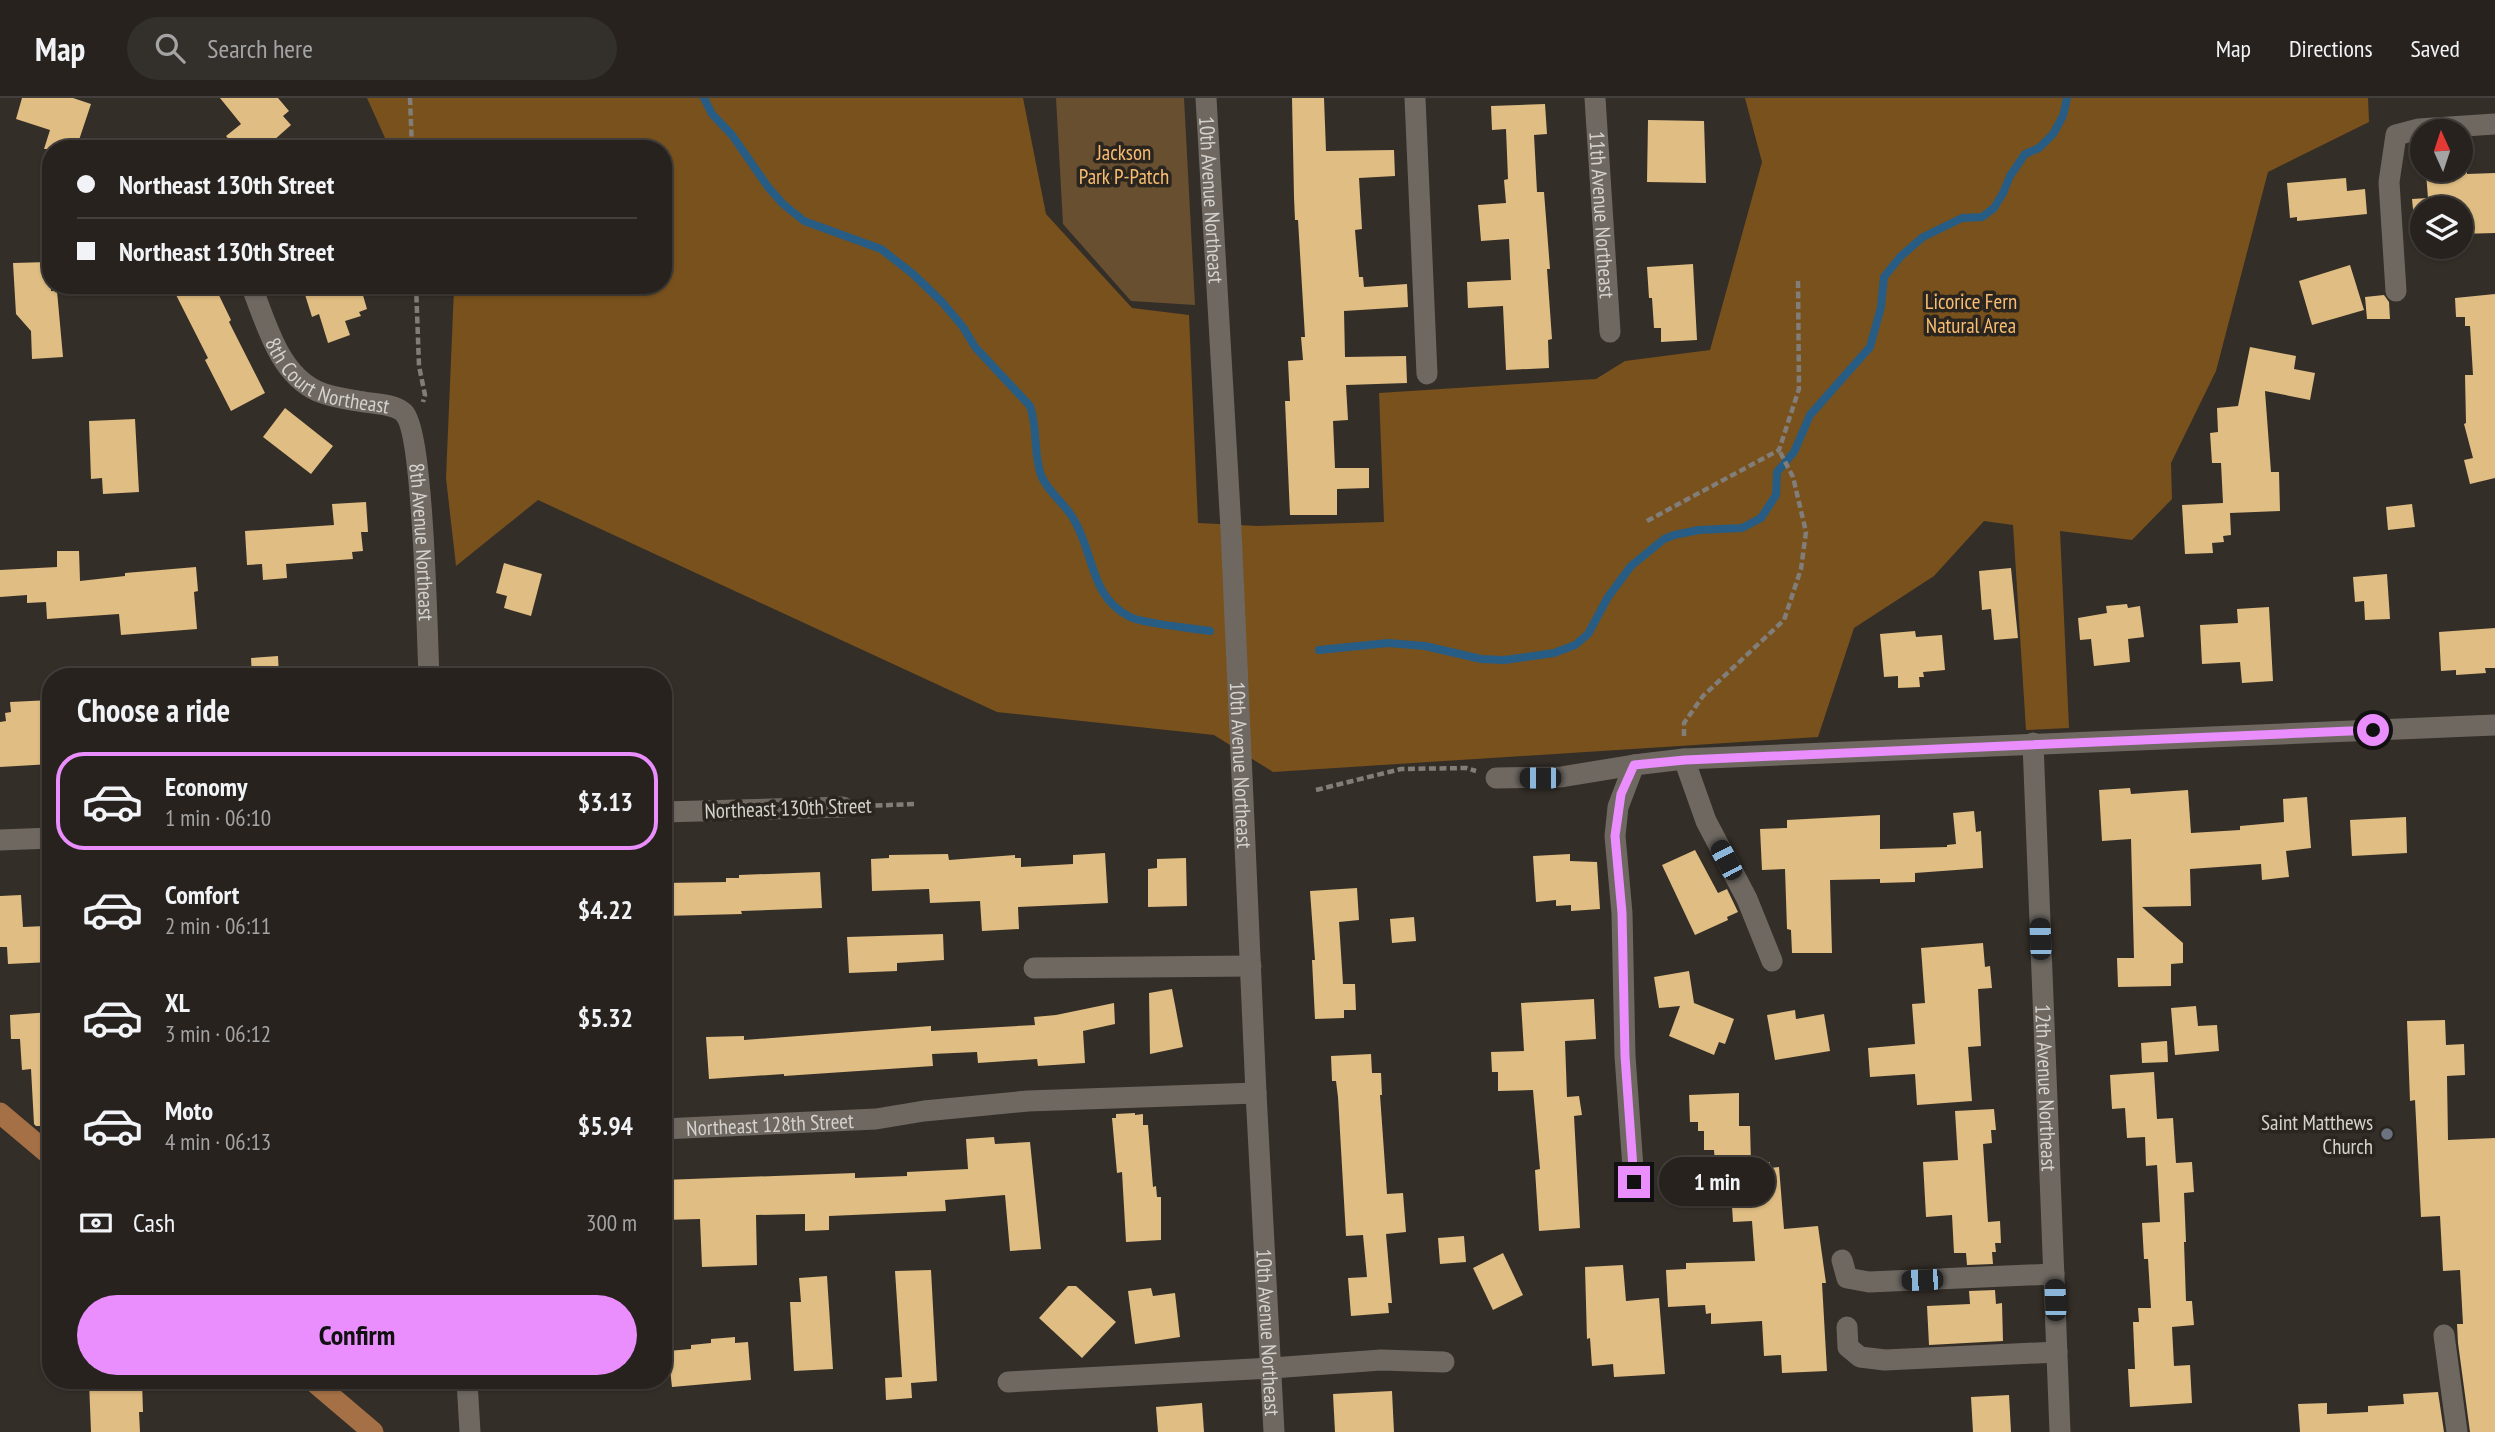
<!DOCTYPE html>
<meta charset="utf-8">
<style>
body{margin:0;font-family:"PT Sans Narrow",sans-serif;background:#332f2b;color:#f1f3f6;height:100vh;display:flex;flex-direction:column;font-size:26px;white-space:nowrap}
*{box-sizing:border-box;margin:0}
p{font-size:23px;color:#a4a4a4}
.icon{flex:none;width:38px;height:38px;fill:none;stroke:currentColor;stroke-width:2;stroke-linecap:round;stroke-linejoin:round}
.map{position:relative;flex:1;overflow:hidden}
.drawer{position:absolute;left:42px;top:570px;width:630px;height:721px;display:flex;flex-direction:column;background:#27221e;border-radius:28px;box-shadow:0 2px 5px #0004,0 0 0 2px #433f3c}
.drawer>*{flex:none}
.hud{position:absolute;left:42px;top:42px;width:630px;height:154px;border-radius:28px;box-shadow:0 2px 5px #0004,0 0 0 2px #433f3c;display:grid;align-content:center;height:154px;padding:0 35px;background:#27221e}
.needle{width:46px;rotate:357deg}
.tools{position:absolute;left:2410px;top:21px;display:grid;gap:14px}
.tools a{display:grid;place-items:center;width:63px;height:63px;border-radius:50%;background:#27221e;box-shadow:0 2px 5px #0004,0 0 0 2px #433f3c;font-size:35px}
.end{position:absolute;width:32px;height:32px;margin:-16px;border:9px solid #ea8dfd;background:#111;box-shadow:0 0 0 4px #111}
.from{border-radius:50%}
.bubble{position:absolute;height:49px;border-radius:24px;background:#27221e;box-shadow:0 2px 5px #0004,0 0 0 2px #433f3c;font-size:23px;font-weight:800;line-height:49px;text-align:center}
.car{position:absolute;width:21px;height:42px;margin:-21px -10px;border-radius:9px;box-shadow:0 0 5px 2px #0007;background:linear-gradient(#222 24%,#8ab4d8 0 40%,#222 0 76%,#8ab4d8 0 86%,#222 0)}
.hud b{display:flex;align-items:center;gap:24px;height:66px;font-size:26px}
.hud b+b{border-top:2px solid #433f3c}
.hud i{width:18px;height:18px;background:#f1f3f6}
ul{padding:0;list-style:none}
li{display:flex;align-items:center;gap:21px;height:98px;margin:0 14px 10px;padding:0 21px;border:4px solid transparent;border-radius:28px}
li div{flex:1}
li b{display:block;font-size:26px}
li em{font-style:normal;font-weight:800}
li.on{border-color:#ea8dfd}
li>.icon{width:63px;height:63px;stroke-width:1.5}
h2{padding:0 35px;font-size:32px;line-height:84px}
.pay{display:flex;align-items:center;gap:18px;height:77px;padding:0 35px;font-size:26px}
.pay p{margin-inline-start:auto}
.action{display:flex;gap:14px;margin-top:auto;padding:14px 35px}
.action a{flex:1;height:80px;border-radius:42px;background:#ea8dfd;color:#111;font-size:28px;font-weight:800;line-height:80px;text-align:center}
header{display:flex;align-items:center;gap:42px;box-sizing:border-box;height:98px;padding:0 35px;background:#27221e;border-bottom:2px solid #433f3c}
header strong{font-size:33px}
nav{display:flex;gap:38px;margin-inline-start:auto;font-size:24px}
.search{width:490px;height:63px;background:#332f2b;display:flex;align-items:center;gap:18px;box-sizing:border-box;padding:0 24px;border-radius:38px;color:#a4a4a4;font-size:26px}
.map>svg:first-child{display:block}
</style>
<header>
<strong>Map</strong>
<div class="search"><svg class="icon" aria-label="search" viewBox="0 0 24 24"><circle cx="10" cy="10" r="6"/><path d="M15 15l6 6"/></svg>Search here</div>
<nav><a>Map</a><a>Directions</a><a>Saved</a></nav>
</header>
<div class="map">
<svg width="2495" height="1334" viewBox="0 0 2495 1334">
<rect width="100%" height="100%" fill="#342e28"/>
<!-- green -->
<polygon fill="#684f30" points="1056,0 1184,0 1195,207 1131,203 1063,126"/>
<!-- forest -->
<polygon fill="#79511c" points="367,0 1023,0 1046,116 1132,210 1189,217 1198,425 1258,428 1384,424 1379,295 1596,281 1625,263 1710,252 1762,64 1745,0 2368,0 2369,24 2268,74 2216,273 2171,365 2172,401 2132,442 2060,433 2069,630 2026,632 2013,427 1984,423 1934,478 1854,530 1818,639 1273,674 1214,637 997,614 538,402 456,468 446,380 454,191 452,187 663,187 663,51 390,51"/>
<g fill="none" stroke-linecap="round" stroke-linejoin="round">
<!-- stream -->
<g stroke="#275d84" stroke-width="8">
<path d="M704,0L712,16L732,37L768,89L783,106L804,123L881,151L913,176L942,204L963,229L975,249L1030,308C1038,330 1033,354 1041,377C1047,393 1064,405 1073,420C1095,456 1089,498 1130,519C1144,526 1192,530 1210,533"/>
<polyline points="1319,552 1388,545 1425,548 1481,561 1504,562 1554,555 1575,547 1588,536 1608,499 1631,468 1664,441 1674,437 1699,432 1742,430 1761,420 1776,397 1777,374 1794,354 1810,317 1870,249 1881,209 1884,179 1901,158 1923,139 1962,120 1982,119 1994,110 2003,95 2010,78 2025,56 2039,50 2053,36 2063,18 2067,0"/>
</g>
</g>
<!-- building -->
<g fill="#e0bd82">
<polygon points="22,0 73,0 91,6 76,51 44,51 50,32 16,21"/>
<polygon points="220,0 278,0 289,13 283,18 291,27 264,51 237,51 226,38 241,26"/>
<polygon points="1292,0 1324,0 1326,53 1394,52 1395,78 1359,80 1362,131 1355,132 1359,179 1363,179 1364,189 1407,186 1408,209 1344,213 1345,259 1406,258 1407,285 1346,287 1348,322 1333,323 1335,370 1369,370 1369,390 1337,391 1337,417 1290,417 1285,303 1290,303 1288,263 1303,262 1301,239 1305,239 1298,122 1295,122 1294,99"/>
<polygon points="1545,6 1547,36 1534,37 1537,94 1544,94 1550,171 1547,171 1552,241 1548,242 1549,270 1506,272 1503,208 1468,210 1467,184 1511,182 1509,141 1481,143 1478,107 1506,105 1504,82 1508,81 1506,31 1492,32 1491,8"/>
<polygon points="1648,22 1704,23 1706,85 1647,84"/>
<polygon points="2467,73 2467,76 2495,75 2495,135 2460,136 2460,110 2422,110 2422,138 2419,139 2418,121 2414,121 2412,101 2428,100 2426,75"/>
<polygon points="2346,80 2347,93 2365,91 2367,116 2297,123 2297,119 2290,120 2287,85"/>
<polygon points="49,164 51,193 57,193 63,259 32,261 31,233 16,216 13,165"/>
<polygon points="1693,166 1697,242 1661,244 1661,230 1654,230 1652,200 1649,200 1647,169"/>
<polygon points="2350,167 2364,212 2312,227 2299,183"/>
<polygon points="171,187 214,187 231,222 229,224 265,295 231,313 205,262 208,260"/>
<polygon points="302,187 360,187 367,211 359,214 361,218 345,223 350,237 328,245 319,216 312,219"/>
<polygon points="2495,196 2495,380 2470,386 2464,362 2473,360 2464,326 2466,325 2465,277 2473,277 2470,228 2465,228 2465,219 2456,219 2455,200"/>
<polygon points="2384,197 2389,204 2390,221 2367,221 2365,199"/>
<polygon points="2250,249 2296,258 2294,271 2315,275 2310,302 2265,293 2271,374 2279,374 2280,413 2230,415 2231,437 2223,438 2224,444 2212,445 2213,455 2185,456 2182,407 2223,405 2221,365 2212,365 2210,335 2218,334 2217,310 2238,308"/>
<polygon points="285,310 333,348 311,376 263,339"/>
<polygon points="135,321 139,394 103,396 102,380 91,381 89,323"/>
<polygon points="366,404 368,434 361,434 363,453 352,454 353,461 286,466 287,480 263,482 262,466 247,467 245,433 334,427 332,406"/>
<polygon points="2412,406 2415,429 2388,432 2386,409"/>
<polygon points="57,453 79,453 80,483 125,478 125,475 196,469 198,493 194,494 197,531 121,537 119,516 47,521 46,504 27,505 27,497 0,499 0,472 57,469"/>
<polygon points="504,465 542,476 531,518 504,510 507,498 496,495"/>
<polygon points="2011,470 2018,540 1994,542 1991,511 1982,512 1979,473"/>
<polygon points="2387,476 2390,521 2365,522 2364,503 2355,504 2353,479"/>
<polygon points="2127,506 2128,510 2140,508 2144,539 2128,541 2130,564 2094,568 2091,541 2080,542 2078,520 2107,515 2106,508"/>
<polygon points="2269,509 2273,583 2242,585 2240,564 2202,566 2200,527 2238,525 2237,511"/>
<polygon points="2495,530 2495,570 2485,570 2486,575 2456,577 2456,572 2441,573 2439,534"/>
<polygon points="1915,533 1916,539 1942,537 1945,572 1923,574 1924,579 1919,579 1920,589 1898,590 1898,578 1884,579 1880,536"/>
<polygon points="278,558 279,579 252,579 251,560"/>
<polygon points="51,602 51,666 0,669 0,624 6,623 5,615 11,614 10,604"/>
<polygon points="2130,690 2131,696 2188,692 2191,735 2240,732 2240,728 2284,724 2283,701 2307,699 2311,750 2286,753 2289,779 2262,782 2261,766 2190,771 2191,808 2142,809 2183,845 2183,865 2171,866 2171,888 2118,889 2117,860 2134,860 2131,741 2102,743 2099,692"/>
<polygon points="1974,713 1976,734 1981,733 1983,770 1915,775 1915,784 1880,785 1880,781 1830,782 1832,855 1792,855 1791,832 1787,831 1785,771 1762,772 1760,731 1787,730 1787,722 1880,717 1880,751 1947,749 1947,747 1956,746 1953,715"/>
<polygon points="2406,719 2407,755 2352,758 2350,722"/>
<polygon points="1695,752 1718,795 1727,791 1738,814 1727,819 1728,822 1695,837 1662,767"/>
<polygon points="1105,755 1108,805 1018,809 1019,831 982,833 980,803 930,805 929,791 872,793 871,761 889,760 889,757 948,756 949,762 1015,757 1015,760 1021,760 1021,769 1073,766 1073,757"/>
<polygon points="1570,756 1570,763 1597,764 1600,811 1571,813 1571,807 1556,808 1556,802 1536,804 1533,758"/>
<polygon points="1186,760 1187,808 1148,809 1148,771 1157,770 1157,761"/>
<polygon points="820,774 822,810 741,813 742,816 663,818 663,785 726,784 726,780 739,780 739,777"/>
<polygon points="1357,790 1359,822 1339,824 1343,886 1355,886 1356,912 1344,912 1344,920 1315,921 1312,862 1315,862 1310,793"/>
<polygon points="21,797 23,829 45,828 46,832 51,832 51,864 8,866 7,849 0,849 0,798"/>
<polygon points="1414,819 1416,843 1392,845 1390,821"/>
<polygon points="943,836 944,862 897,865 897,873 849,875 847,839"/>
<polygon points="1983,845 1985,869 1990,868 1992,890 1978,891 1981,948 1968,949 1972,1003 1917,1007 1915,976 1870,979 1868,950 1915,946 1912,906 1925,905 1921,850"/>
<polygon points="1689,873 1694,905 1734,921 1725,946 1719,944 1714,957 1669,938 1680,908 1659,910 1654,879"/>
<polygon points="1172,891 1183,949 1150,956 1149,895"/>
<polygon points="1594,901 1596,941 1565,943 1567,999 1579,998 1582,1017 1574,1018 1580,1130 1539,1133 1535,1072 1540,1071 1533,992 1498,993 1498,974 1492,974 1491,954 1524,953 1521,905"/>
<polygon points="1114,905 1115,926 1083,933 1085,965 1038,968 1037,961 978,965 977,954 932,956 933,968 784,978 784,976 709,981 706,939 744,938 744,942 931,928 931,933 1035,927 1034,919 1056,917"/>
<polygon points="2196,908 2198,928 2217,927 2219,953 2175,957 2171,910"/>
<polygon points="1795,912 1796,921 1824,916 1830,953 1775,962 1767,917"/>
<polygon points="51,914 51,1028 36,1028 34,1026 31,971 22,972 20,941 11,941 10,917"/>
<polygon points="2445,922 2446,947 2464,946 2465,977 2447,978 2448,1042 2495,1040 2495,1334 2470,1334 2458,1245 2457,1226 2463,1226 2460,1172 2443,1173 2440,1118 2421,1119 2415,1002 2410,1003 2407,923"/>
<polygon points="2167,943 2168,964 2142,965 2141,945"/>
<polygon points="1371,956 1372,975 1381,975 1382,997 1380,997 1387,1096 1403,1095 1406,1134 1386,1136 1392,1205 1388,1205 1389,1215 1351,1218 1348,1180 1367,1179 1363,1137 1346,1138 1338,999 1336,983 1332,983 1331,958"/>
<polygon points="2154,974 2157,1021 2173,1020 2176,1065 2192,1064 2194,1094 2184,1095 2186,1144 2184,1144 2186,1203 2192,1203 2194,1227 2172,1229 2174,1268 2190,1267 2192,1305 2130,1309 2128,1271 2135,1271 2133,1224 2139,1224 2138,1210 2151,1210 2148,1161 2144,1161 2142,1125 2160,1124 2157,1067 2146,1068 2145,1039 2127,1040 2125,1010 2112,1011 2110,977"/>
<polygon points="1739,995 1739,1028 1750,1028 1751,1065 1770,1064 1770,1070 1779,1069 1784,1131 1818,1128 1826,1185 1822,1185 1827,1273 1782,1275 1781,1257 1764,1258 1762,1223 1711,1226 1711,1215 1706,1216 1705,1207 1668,1209 1666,1172 1686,1171 1686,1165 1755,1163 1752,1123 1733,1124 1731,1093 1717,1094 1714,1052 1704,1052 1704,1033 1698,1033 1698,1024 1690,1024 1689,997"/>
<polygon points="1994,1011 1996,1032 1991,1032 1992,1045 1983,1046 1988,1124 2000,1123 2001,1145 1995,1145 1996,1154 1992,1154 1993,1166 1967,1167 1966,1155 1954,1155 1952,1117 1926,1119 1923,1064 1958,1062 1955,1013"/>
<polygon points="1135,1015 1135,1017 1143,1016 1143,1027 1148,1027 1153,1089 1156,1088 1157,1099 1161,1099 1161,1142 1126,1144 1122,1074 1117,1075 1112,1020 1116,1020 1116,1016"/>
<polygon points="994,1039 995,1046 1030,1044 1041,1151 1010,1153 1005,1097 945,1102 946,1113 829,1118 829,1132 805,1133 805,1116 756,1117 757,1167 702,1169 700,1121 663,1122 663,1082 855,1075 855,1080 907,1078 907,1074 968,1071 966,1041"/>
<polygon points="1464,1138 1466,1164 1440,1166 1438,1140"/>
<polygon points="1503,1155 1523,1197 1493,1212 1473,1170"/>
<polygon points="1623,1167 1626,1203 1659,1200 1665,1276 1614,1279 1613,1266 1592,1268 1590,1240 1587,1241 1585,1169"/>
<polygon points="931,1172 937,1283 911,1285 912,1300 886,1302 885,1280 902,1279 895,1173"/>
<polygon points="827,1178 833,1271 794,1273 790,1204 801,1204 799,1180"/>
<polygon points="1068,1188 1076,1188 1116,1224 1082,1260 1039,1220"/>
<polygon points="1151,1190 1153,1198 1175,1195 1180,1239 1135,1246 1128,1193"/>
<polygon points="1995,1192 1996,1206 2002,1205 2003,1243 1929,1247 1927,1208 1970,1206 1969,1193"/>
<polygon points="735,1239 735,1245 748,1244 751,1282 672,1289 668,1253 691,1251 691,1247 711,1245 711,1241"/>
<polygon points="89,1283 142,1283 143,1314 139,1314 140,1334 91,1334"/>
<polygon points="1392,1293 1394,1334 1335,1334 1333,1296"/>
<polygon points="2438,1294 2444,1334 2300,1334 2298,1306 2327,1305 2327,1316 2368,1314 2368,1308 2404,1306 2403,1296"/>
<polygon points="2009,1297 2011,1334 1973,1334 1971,1299"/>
<polygon points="1202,1305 1204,1334 1158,1334 1156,1309"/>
</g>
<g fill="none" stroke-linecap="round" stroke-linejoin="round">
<!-- path -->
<g stroke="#817d78" stroke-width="4.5" stroke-dasharray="7 3.5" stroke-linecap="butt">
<polyline points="410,0 412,51"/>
<polyline points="416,187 419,268 425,297 423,304"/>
<polyline points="1647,423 1779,352 1799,291 1798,182"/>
<polyline points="1684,638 1684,625 1703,598 1784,522 1801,471 1806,434 1793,379 1779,352"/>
<polyline points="1316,692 1401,671 1466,670 1476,673"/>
<polyline points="865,708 914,706"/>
</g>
<!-- minor -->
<g stroke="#6e6861" stroke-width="21">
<path id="s1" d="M1206,0L1231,431L1256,995L1274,1334"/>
<polyline points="1415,0 1427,276"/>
<path id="s2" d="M1595,0L1610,234"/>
<path id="s3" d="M251,187C266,224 278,275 317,293C332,300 348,301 364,304C376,306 395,306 404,315C424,336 427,539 429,579"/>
<polyline points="2396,193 2389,84 2396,37 2419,31 2495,26"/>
<path id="s4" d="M2033,645L2060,1334"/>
<polyline points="1684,661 1706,723 1747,801 1772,863"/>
<polyline points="1496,680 1561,679 1634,667 1684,661 2495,627"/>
<polyline points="663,714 843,709"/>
<polyline points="0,742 51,740"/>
<polyline points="1034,870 1251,868"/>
<path id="s5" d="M663,1031L876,1021L924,1013L1028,1003L1256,995"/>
<polyline points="1634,1084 1625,958 1622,815 1615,738 1618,709 1634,667"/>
<polyline points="1842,1162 1847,1180 1869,1184 2054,1176"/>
<polyline points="1847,1229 1848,1249 1860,1259 1885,1262 2057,1254"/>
<polyline points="2444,1237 2457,1334"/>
<polyline points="467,1283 470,1334"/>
<polyline points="1008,1284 1272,1270 1381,1262 1444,1264"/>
</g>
<!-- major -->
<g stroke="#a57045" stroke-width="21">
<polyline points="0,1015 51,1058"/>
<polyline points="313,1283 373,1334"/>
</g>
</g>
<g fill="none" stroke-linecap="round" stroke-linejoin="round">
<!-- route -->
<polyline stroke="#ea8dfd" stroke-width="9" points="1634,1084 1625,958 1622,815 1615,738 1621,696 1634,667 1685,662 2373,632"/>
</g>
<!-- markers -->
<circle fill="#6b7280" stroke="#2a251f" stroke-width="2.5" cx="2387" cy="1036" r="7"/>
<g text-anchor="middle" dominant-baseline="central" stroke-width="7" stroke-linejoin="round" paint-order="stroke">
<!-- park labels -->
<g font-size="21" fill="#f9bd72" stroke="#2a251f">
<text x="1124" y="54">Jackson<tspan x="1124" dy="24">Park P-Patch</tspan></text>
<text x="1971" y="203">Licorice Fern<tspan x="1971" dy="24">Natural Area</tspan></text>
</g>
<!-- street labels -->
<g font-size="21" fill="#d5d2ce" stroke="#2a251f">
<text stroke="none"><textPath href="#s1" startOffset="102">10th Avenue Northeast</textPath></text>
<text stroke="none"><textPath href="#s2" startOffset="117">11th Avenue Northeast</textPath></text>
<text stroke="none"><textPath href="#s3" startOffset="130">8th Court Northeast</textPath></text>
<text stroke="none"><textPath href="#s3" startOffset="350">8th Avenue Northeast</textPath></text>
<text stroke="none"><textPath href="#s1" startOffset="668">10th Avenue Northeast</textPath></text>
<text transform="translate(788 710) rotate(-2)">Northeast 130th Street</text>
<text stroke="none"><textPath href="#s4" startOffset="345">12th Avenue Northeast</textPath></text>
<text stroke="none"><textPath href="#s5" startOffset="107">Northeast 128th Street</textPath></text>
<text stroke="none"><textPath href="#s1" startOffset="1236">10th Avenue Northeast</textPath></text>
</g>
<!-- poi labels -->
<g font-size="21" fill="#d5d2ce" stroke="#2a251f" text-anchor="end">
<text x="2373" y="1024">Saint Matthews<tspan x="2373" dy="24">Church</tspan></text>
</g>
</g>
</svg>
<div class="tools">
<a><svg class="needle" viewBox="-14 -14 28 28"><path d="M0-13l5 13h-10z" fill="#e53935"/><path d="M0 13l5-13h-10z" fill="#a4a4a4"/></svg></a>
<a><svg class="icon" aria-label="layers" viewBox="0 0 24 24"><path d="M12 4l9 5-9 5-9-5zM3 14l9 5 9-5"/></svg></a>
</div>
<i class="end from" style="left:2373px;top:632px"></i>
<i class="end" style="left:1634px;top:1084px"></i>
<div class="bubble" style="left:1659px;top:1059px;width:116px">1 min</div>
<i class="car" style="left:1540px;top:680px;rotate:270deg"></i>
<i class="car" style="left:1726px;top:762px;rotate:332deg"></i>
<i class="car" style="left:2040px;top:841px;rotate:358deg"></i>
<i class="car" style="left:1922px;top:1182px;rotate:268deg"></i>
<i class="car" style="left:2055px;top:1202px;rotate:358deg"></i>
<div class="hud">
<b><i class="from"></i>Northeast 130th Street</b>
<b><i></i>Northeast 130th Street</b>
</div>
<section class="drawer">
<h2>Choose a ride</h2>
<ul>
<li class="on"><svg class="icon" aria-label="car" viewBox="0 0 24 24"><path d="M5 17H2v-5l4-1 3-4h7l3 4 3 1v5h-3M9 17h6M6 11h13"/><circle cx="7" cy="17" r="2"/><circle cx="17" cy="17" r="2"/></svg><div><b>Economy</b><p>1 min · 06:10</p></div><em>$3.13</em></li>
<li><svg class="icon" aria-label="car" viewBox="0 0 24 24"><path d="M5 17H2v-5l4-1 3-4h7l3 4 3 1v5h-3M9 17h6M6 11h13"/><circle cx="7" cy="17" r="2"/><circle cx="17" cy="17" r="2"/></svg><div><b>Comfort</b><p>2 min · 06:11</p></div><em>$4.22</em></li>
<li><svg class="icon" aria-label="car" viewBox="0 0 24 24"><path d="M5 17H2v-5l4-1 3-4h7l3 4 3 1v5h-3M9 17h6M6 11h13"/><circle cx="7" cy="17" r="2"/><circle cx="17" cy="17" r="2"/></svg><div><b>XL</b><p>3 min · 06:12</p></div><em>$5.32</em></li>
<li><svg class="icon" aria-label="car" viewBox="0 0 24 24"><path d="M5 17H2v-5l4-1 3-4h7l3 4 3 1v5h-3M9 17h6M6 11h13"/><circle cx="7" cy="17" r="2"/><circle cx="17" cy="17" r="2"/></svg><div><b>Moto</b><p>4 min · 06:13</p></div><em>$5.94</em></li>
</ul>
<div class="pay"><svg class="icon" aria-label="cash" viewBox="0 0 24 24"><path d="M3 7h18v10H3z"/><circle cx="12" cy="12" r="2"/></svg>Cash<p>300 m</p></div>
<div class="action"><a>Confirm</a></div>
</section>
</div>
